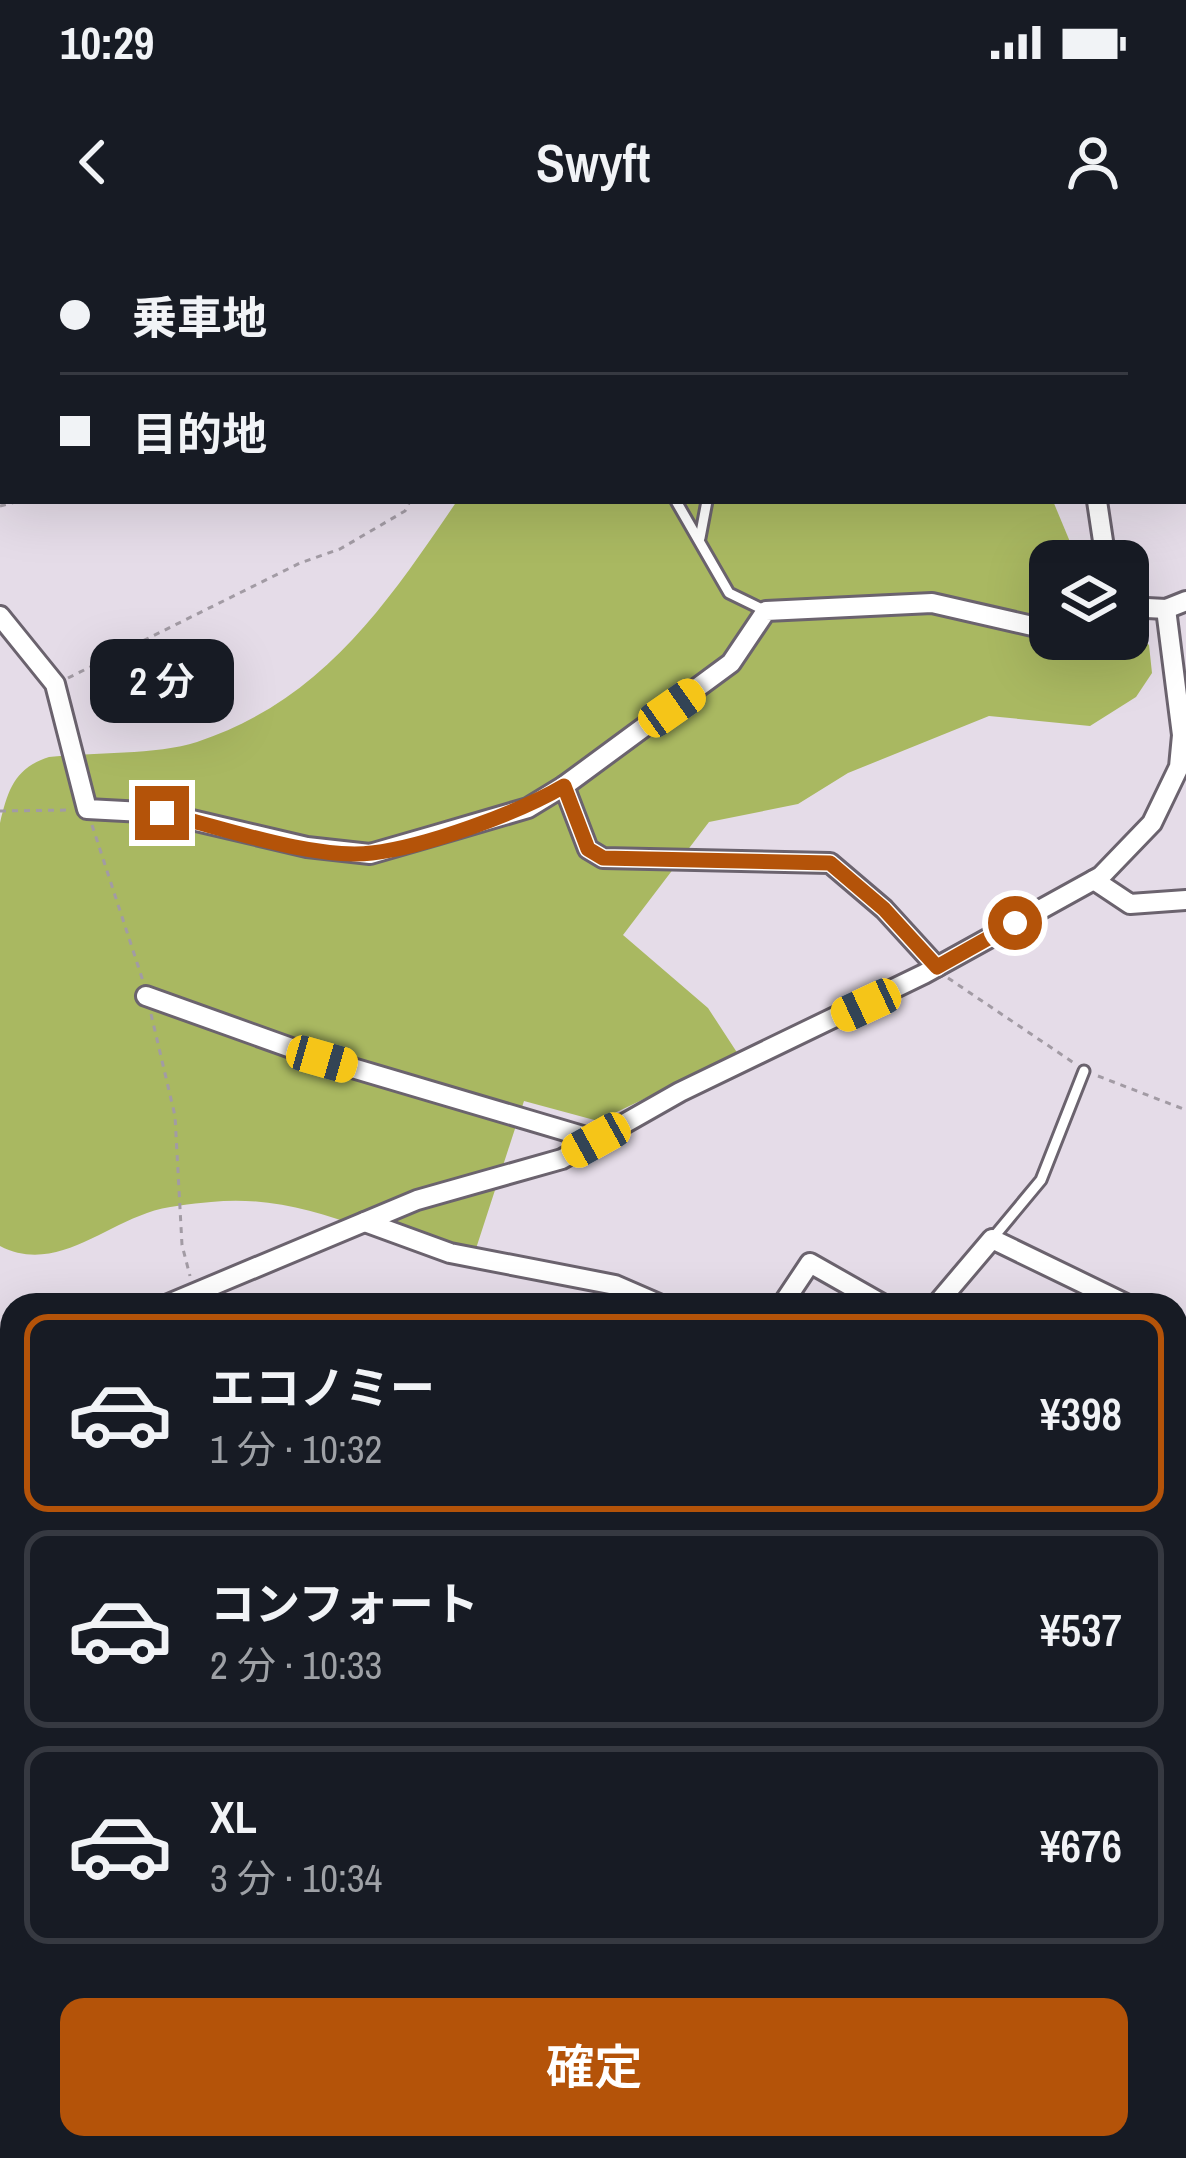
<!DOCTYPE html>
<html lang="ja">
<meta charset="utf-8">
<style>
body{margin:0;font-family:"Archivo Narrow","Noto Sans JP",sans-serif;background:#242831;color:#f1f3f6;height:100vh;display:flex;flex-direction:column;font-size:45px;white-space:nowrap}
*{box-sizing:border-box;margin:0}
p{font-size:39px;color:#9ea1a6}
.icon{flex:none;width:66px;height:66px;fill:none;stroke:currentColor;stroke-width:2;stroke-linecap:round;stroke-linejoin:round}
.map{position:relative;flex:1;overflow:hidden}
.sheet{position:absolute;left:0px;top:1053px;width:1188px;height:867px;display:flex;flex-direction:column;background:#171b24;border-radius:36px 36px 0 0;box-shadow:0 12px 48px #0002}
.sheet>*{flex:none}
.banner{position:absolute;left:0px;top:0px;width:1188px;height:264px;box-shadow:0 12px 48px #0002;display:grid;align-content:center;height:264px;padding:0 60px;background:#171b24}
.tools{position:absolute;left:1029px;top:300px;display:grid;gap:24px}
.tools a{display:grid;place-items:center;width:120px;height:120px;border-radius:24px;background:#171b24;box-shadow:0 12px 48px #0002;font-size:60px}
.end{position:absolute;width:54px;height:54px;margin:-27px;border:15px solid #b45309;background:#fff;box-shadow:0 0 0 6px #fff}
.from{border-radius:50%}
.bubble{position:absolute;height:84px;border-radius:24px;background:#171b24;box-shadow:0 12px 48px #0002;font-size:39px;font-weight:600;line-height:84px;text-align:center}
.car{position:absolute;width:36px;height:72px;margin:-36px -18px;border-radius:15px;box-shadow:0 0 9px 3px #0007;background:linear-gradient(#f5c518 24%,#345 0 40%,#f5c518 0 76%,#345 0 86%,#f5c518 0)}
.banner b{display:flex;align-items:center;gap:42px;height:114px;font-size:45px}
.banner b+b{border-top:3px solid #363941}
.banner i{width:30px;height:30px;background:#f1f3f6}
ul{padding:21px 0 0;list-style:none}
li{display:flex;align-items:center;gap:36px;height:198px;margin:0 24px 18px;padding:0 36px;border:6px solid #363941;border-radius:24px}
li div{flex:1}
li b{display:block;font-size:45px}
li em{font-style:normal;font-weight:600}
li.active{border-color:#b45309}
li>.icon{width:108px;height:108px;stroke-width:1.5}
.cta{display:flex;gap:24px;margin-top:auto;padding:24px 60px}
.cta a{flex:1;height:138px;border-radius:24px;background:#b45309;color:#fff;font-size:48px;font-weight:600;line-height:138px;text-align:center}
.status{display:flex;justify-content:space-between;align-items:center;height:84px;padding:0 60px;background:#171b24;direction:ltr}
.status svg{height:33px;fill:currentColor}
header{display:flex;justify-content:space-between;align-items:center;height:156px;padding:0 60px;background:#171b24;font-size:54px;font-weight:600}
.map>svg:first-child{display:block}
</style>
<div class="status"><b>10:29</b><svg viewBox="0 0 49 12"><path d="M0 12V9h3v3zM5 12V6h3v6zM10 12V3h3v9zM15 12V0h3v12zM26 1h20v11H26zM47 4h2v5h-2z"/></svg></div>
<header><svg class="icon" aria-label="back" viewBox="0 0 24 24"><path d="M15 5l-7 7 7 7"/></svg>Swyft<svg class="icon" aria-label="person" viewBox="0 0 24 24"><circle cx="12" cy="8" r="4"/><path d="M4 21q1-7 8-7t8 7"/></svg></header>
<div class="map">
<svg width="1186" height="1918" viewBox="0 0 1186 1918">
<rect width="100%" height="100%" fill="#e5dce8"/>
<!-- green -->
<path fill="#a9b861" d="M457,261H1053L1078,321H1050V399H1128V385L1149,405L1152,433L1136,457L1090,486L989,476L848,533L798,564L709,582L623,695L708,768L738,814L598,881L524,861L470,1027C385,1001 303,952 211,962C191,964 166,966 147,973C98,990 52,1033 0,1006V583C8,549 15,528 49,517C92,512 157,515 197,502C323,460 386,365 457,261Z"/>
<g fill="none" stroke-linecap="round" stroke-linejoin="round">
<!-- lane casing -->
<g stroke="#6b636e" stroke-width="15">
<g id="lane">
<polyline points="1108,0 1110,3"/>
<polyline points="1180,3 1182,0"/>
<polyline points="676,261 729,353 766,371"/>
<polyline points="700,298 707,261"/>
<polyline points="992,999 1041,940 1084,831"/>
<polyline points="1176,1138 1186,1144"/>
</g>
</g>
<!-- street casing -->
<g stroke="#6b636e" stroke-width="24">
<g id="street">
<polyline points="979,0 981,3"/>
<polyline points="192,3 195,0"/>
<polyline points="0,172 3,170"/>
<polyline points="1097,261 1106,321"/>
<polyline points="1128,367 1166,369 1186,361"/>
<polyline points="0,376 55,444 87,569 162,573 307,607 370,614 436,595 528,568 564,546 731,423 766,371 932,363 1050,390"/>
<polyline points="564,546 588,609 603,618 830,623 884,669 937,727"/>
<polyline points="1094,640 1130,664 1186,660"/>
<polyline points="146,756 322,819 596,900"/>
<polyline points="365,982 450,1013 615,1045 661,1065"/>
<polyline points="166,1065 417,960 562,919 680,852 924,734 1101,636 1152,583 1179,527 1182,495 1166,369"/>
<polyline points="782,1065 810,1023 884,1065"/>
<polyline points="936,1065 992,999 1128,1065"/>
<polyline points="1176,1086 1186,1090"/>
<polyline points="0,1102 12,1103"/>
<polyline points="1176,1183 1186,1166"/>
<polyline points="0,1250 12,1251"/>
<polyline points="0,1328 12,1330"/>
<polyline points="0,1629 12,1628"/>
<polyline points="1176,1885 1186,1877"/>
<polyline points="1155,1908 1168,1918"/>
</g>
</g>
<!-- secondary casing -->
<g stroke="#6b636e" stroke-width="33">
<g id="secondary">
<polyline points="0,1152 12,1157"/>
<polyline points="1176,1681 1186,1687"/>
</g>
</g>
<!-- path -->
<g stroke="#a29ba4" stroke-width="3" stroke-dasharray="6 6" stroke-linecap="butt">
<polyline points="808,0 809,3"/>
<polyline points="349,3 356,0"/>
<polyline points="699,3 705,0"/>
<polyline points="0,266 19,261"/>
<polyline points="68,438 300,323 340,309 405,271 410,261"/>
<polyline points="0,571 70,570"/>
<polyline points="92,585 143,741"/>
<polyline points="948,738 1074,823"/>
<polyline points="151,774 175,876 182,1005 190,1036"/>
<polyline points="1098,836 1186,870"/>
<polyline points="402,1908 403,1918"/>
<polyline points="736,1918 737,1908"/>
</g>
<!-- lane -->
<use href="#lane" stroke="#fff" stroke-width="9"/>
<!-- street -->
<use href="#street" stroke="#fff" stroke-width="18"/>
<!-- secondary -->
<use href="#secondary" stroke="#fff" stroke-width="27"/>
</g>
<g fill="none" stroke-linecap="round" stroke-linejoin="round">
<!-- route -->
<path stroke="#b45309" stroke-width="15" d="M162,573C221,587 312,620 372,613C425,607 518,573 564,546L588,609L603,618L830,623L884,669L937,727L1015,683"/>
</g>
</svg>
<div class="tools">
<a><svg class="icon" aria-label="layers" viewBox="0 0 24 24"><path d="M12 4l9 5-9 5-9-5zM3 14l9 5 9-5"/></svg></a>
</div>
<i class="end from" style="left:1015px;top:683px"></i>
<i class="end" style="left:162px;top:573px"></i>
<div class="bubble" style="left:90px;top:399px;width:144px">2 分</div>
<i class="car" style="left:672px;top:468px;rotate:55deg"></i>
<i class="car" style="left:866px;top:765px;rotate:245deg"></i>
<i class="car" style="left:322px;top:819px;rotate:106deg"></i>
<i class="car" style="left:596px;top:900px;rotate:241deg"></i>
<div class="banner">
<b><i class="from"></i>乗車地</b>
<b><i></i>目的地</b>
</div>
<section class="sheet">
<ul>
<li class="active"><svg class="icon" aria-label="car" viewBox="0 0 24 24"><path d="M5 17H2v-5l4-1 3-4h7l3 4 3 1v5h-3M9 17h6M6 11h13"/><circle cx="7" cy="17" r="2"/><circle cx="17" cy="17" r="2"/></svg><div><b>エコノミー</b><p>1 分 · 10:32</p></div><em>¥398</em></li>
<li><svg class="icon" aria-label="car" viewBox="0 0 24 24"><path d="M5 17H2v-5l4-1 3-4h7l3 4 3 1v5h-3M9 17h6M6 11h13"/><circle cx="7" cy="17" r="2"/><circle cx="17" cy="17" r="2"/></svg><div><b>コンフォート</b><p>2 分 · 10:33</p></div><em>¥537</em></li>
<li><svg class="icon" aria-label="car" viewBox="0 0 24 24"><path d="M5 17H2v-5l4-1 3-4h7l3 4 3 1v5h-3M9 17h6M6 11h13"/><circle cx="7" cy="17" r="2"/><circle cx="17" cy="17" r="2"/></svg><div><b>XL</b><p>3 分 · 10:34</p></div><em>¥676</em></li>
</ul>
<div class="cta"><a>確定</a></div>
</section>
</div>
